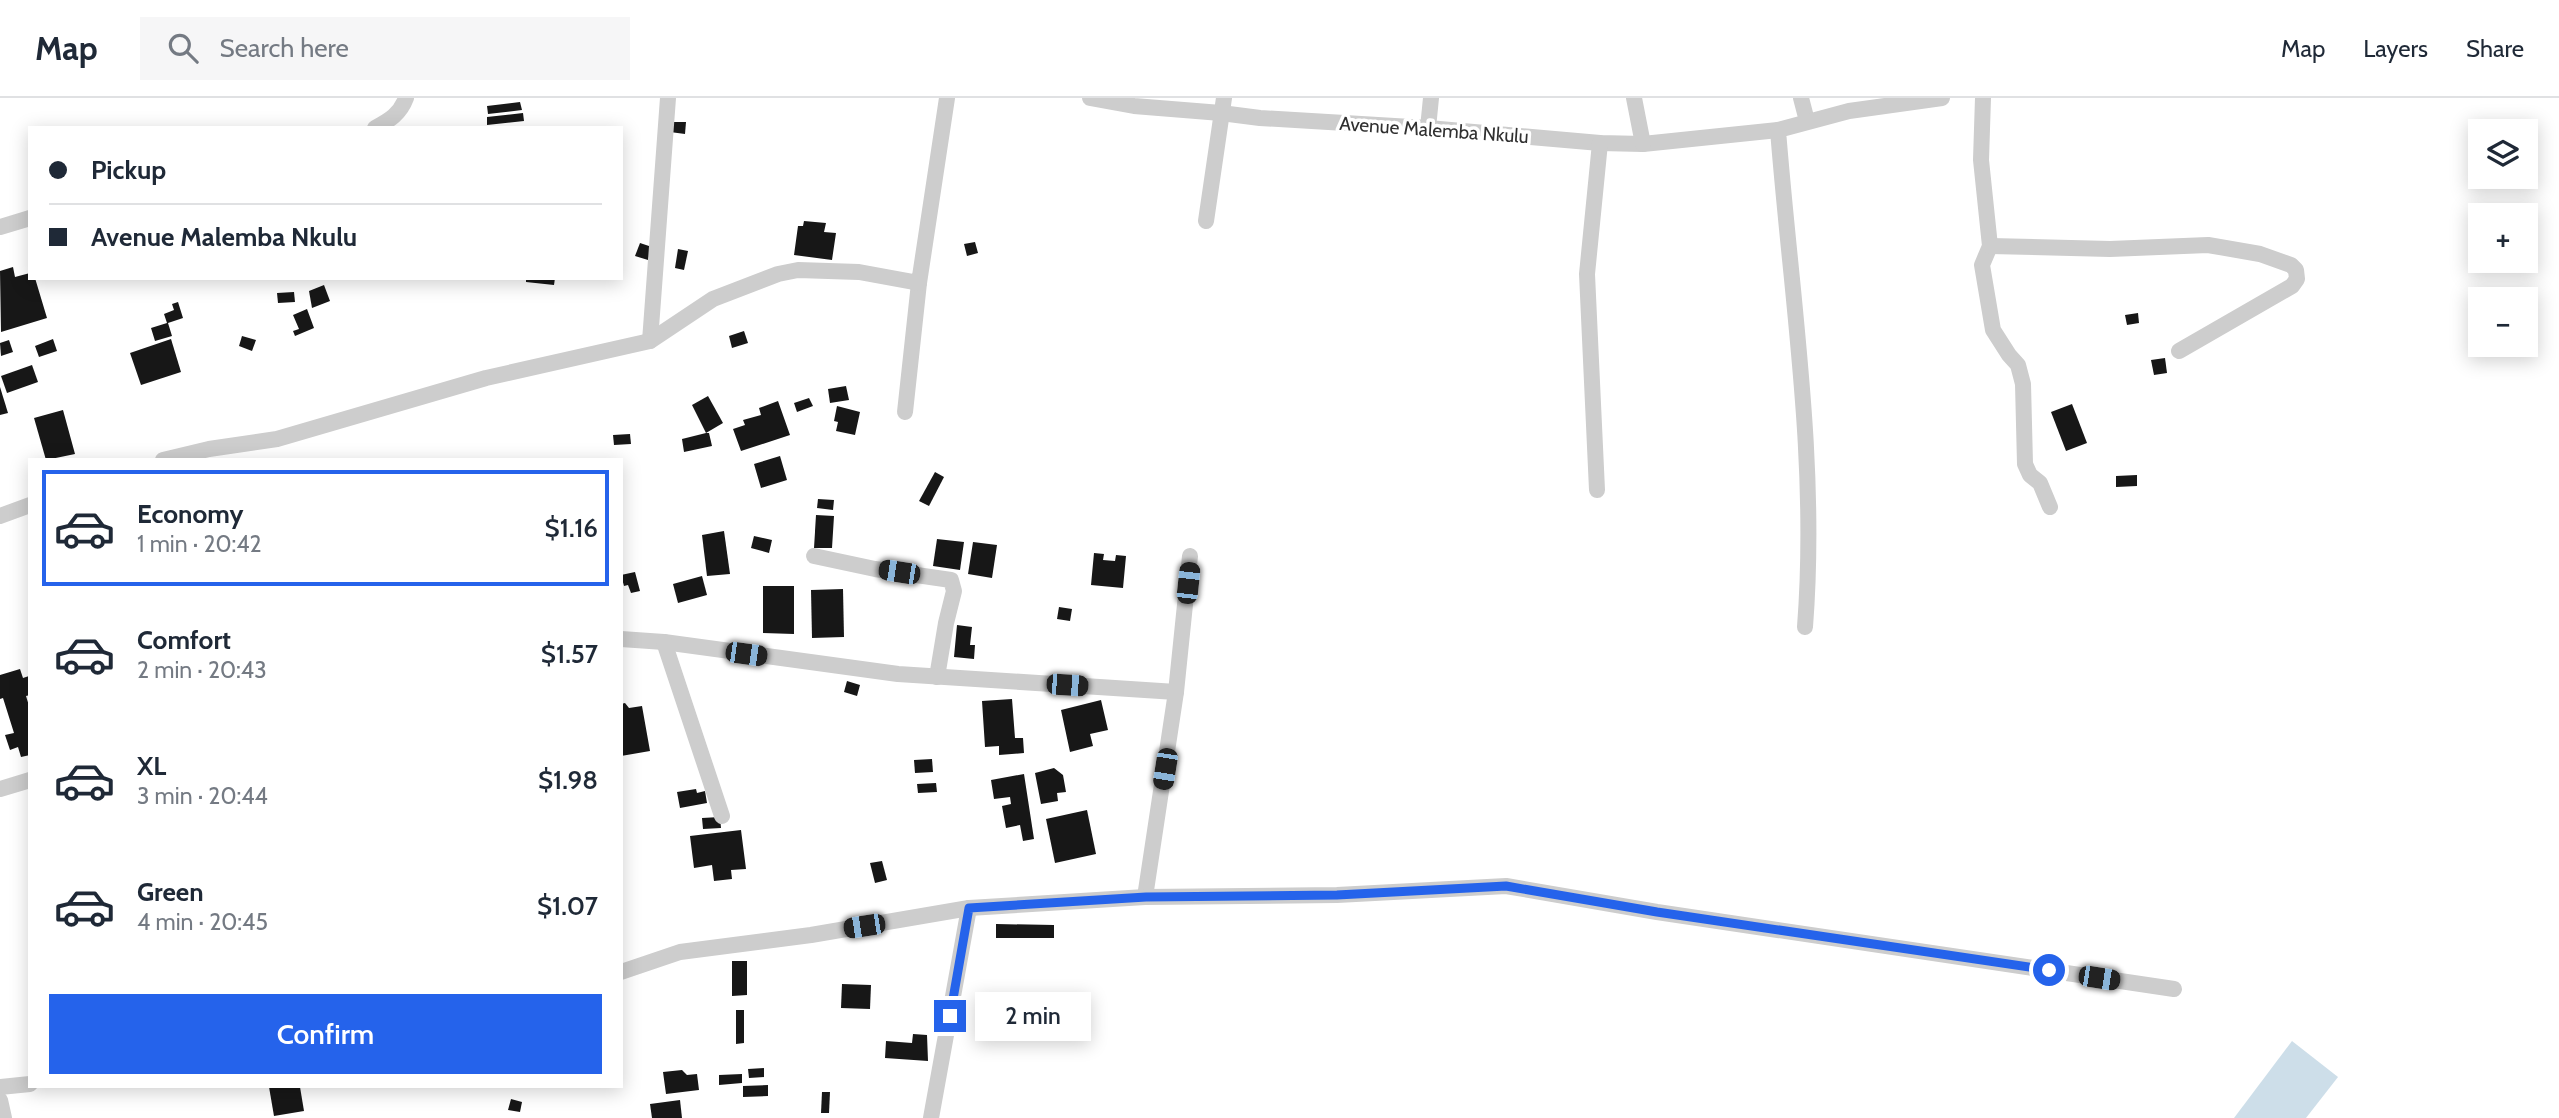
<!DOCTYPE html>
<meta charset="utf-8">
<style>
body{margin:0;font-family:Cabin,sans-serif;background:#f6f6f7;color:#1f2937;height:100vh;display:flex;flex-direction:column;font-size:26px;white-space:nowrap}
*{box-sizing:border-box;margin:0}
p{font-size:23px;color:#747a83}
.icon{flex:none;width:38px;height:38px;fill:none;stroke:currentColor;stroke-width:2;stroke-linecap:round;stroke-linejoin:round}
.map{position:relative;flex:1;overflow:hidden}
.sheet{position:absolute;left:28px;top:360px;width:595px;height:630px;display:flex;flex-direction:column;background:#fff;border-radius:0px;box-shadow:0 4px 18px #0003}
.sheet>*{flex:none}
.top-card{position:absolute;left:28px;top:28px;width:595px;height:154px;border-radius:0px;box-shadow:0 4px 18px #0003;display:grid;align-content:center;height:154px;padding:0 21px;background:#fff}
.tools{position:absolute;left:2468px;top:21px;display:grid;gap:14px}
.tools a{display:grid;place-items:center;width:70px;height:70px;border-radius:0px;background:#fff;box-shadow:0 4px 18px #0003;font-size:35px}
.end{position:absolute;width:32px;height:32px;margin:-16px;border:9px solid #2563eb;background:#fff;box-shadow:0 0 0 4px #fff}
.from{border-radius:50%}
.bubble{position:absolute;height:49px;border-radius:0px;background:#fff;box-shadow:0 4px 18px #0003;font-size:23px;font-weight:600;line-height:49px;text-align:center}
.car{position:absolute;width:21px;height:42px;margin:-21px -10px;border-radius:9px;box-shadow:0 0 5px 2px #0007;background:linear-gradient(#222 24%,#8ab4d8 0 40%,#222 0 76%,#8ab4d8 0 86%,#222 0)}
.top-card b{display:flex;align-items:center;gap:24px;height:66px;font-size:26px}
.top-card b+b{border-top:2px solid #e0e1e3}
.top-card i{width:18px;height:18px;background:#1f2937}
ul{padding:12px 0 0;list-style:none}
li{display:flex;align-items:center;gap:21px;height:116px;margin:0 14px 10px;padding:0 7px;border:4px solid transparent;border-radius:0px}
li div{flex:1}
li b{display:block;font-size:26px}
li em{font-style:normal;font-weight:600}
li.active{border-color:#2563eb}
li>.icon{width:63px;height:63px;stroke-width:1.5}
.button{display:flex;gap:14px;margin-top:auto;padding:14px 21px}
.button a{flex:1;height:80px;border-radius:0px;background:#2563eb;color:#fff;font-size:28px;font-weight:600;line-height:80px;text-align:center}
header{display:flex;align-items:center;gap:42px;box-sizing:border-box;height:98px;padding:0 35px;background:#fff;border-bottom:2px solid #e0e1e3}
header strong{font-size:33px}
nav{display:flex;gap:38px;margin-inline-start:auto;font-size:24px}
.search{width:490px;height:63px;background:#f6f6f7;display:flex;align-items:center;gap:18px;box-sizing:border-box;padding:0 24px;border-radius:0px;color:#747a83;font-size:26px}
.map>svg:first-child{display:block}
</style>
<header>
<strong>Map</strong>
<div class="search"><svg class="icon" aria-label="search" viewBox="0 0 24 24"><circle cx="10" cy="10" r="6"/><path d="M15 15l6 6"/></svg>Search here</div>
<nav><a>Map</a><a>Layers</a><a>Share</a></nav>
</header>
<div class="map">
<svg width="2559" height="1020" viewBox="0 0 2559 1020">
<rect width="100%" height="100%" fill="#fff"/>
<!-- water -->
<polygon fill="#cddee9" points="2292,943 2338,979 2306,1020 2234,1020"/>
<!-- building -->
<g fill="#171717">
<polygon points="520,4 522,12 488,16 487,8"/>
<polygon points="523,15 524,23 487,27 487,19"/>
<polygon points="673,24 686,24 685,36 670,34"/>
<polygon points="804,123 826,125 824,134 836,135 832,162 794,157 798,128 803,128"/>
<polygon points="975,144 978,155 967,158 964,146"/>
<polygon points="640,145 652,149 648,162 635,158"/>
<polygon points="678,151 688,153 684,172 675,170"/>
<polygon points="13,169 15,179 30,175 30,180 35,180 47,220 1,234 0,173"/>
<polygon points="526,180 555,180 554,187 526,184"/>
<polygon points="324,187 330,203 312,210 309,193"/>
<polygon points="294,194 295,204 278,205 277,195"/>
<polygon points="178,204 183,220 168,225 172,238 155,243 151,230 167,225 164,216 174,212 172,206"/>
<polygon points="307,211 314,230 295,238 293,233 299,231 293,217"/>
<polygon points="2138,215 2139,225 2127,227 2125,217"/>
<polygon points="744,233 748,245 732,250 729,238"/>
<polygon points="242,238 256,242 252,253 239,248"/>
<polygon points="53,241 57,253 39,259 35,248"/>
<polygon points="171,241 181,274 141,287 130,255"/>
<polygon points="9,242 13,254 1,258 0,245"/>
<polygon points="2165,260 2167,275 2154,277 2151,262"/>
<polygon points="32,267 38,284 7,295 1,278"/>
<polygon points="846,288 849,302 830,305 828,291"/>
<polygon points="0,289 8,315 0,317"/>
<polygon points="708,298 723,325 706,335 692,307"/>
<polygon points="809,300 813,308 797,314 794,305"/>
<polygon points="778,303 790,337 741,353 733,331 745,327 743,322 761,317 759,310"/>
<polygon points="2072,306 2087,345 2066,353 2051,314"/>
<polygon points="837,308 860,314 855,337 836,333 838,324 834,323"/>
<polygon points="63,312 75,356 46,362 34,320"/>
<polygon points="706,335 709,335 712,348 684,354 682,341"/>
<polygon points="630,336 631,346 614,347 613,337"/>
<polygon points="780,358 787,382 761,390 754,366"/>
<polygon points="935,374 944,379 929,408 919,403"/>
<polygon points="2137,377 2137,388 2116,389 2116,378"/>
<polygon points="818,401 834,402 833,412 817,410"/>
<polygon points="816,417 834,418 832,450 814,450"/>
<polygon points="724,433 730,476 707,478 702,437"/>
<polygon points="754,438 772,442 769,455 751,450"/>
<polygon points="937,441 964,444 960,472 933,468"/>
<polygon points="973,444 997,447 992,480 968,476"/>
<polygon points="1094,455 1104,456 1103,462 1115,463 1116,457 1126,458 1123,490 1091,487"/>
<polygon points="635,474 640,493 631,495 628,487 624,488 621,477"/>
<polygon points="702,478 707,497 678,505 673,486"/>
<polygon points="763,488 794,488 794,536 763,535"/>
<polygon points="843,491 844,539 812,540 811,492"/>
<polygon points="1059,509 1072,511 1070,523 1057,521"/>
<polygon points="957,527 972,529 970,547 975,547 974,561 954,559"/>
<polygon points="20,571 23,580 29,578 30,581 30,597 26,598 30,611 30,657 21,659 18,649 10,652 5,637 14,635 3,600 0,601 0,577"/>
<polygon points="847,583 860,587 857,598 844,594"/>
<polygon points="1012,601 1015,640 1023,640 1024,655 999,657 999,648 985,649 982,603"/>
<polygon points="1101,602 1108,632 1090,636 1093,648 1070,654 1061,612"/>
<polygon points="625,605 629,610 642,608 650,653 621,658 621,606"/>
<polygon points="932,661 933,674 915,675 914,662"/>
<polygon points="1054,670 1063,677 1066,694 1057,695 1058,703 1041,706 1035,675"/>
<polygon points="1024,676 1034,741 1023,743 1020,727 1006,730 1002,708 1011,706 1010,699 994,701 991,682"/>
<polygon points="936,685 937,694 918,695 917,686"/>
<polygon points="696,691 697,695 705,693 707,705 680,710 677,694"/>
<polygon points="1087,712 1096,756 1055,765 1046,721"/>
<polygon points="720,719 721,730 703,731 702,720"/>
<polygon points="741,732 746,771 731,772 732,781 714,783 712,767 694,770 690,738"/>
<polygon points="882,763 887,782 875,785 870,765"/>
<polygon points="996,826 1054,827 1054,840 996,840"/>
<polygon points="732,863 747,863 747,897 732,898"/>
<polygon points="842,886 871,887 870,911 841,910"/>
<polygon points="736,912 744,912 744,945 736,946"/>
<polygon points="913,936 927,937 928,963 885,960 886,943 912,945"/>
<polygon points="764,970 764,979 749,980 748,971"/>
<polygon points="682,972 687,977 697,976 699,992 666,996 663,974"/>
<polygon points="742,976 742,985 719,987 719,977"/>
<polygon points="768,987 768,998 743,999 743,988"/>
<polygon points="269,989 300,989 304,1013 274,1018"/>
<polygon points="822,994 830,994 829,1015 821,1015"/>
<polygon points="511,1001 522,1004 520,1014 508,1012"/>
<polygon points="680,1002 682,1020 652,1020 650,1006"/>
</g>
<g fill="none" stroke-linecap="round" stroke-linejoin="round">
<!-- street -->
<g stroke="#cdcdcd" stroke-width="16">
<polyline points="1090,0 1134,8 1221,15 1260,20 1428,30 1600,45 1643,46 1778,32"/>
<polyline points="1634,0 1643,46"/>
<polyline points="1801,0 1807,23"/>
<polyline points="1983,0 1981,62 1990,148 1982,167 1993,232 2009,257 2018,267 2023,286 2025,366 2030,377 2040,385 2050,409"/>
<path d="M375,30C390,22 400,16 406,0"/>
<polyline points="1428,30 1431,0"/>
<polyline points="1206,123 1224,0"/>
<polyline points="0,129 30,120"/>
<polyline points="1990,148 2110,151 2208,147 2260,156 2291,167 2296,172 2297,181 2292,188 2179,253"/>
<polyline points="650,243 668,0"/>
<polyline points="905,314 919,185"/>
<polyline points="163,362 209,351 277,341 486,280 650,243 713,201 778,176 798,172 859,174 919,185 947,0"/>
<polyline points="1597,392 1587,176 1600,45"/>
<polyline points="0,418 30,407"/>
<polyline points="814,458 875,471 951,482 954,493 946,525 937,579"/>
<path d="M1805,529C1818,361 1791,199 1778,32L1849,13L1942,0"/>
<polyline points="621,541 664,544 898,576 1176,594"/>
<polyline points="664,544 722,718"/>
<polyline points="0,691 30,682"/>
<polyline points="1145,799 1176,594 1190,458"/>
<polyline points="621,874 680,854 811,837 969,810 1145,799 1337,797 1506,788 1657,814 2174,891"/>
<polyline points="0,989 30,986"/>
<polyline points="0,1002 4,1020"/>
<polyline points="931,1020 969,810"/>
</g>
</g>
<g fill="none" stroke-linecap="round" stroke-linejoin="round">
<!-- route -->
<polyline stroke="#2563eb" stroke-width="9" points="950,918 969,810 1146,799 1337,797 1506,788 1657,814 2049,872"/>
</g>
<g text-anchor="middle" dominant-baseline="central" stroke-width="7" stroke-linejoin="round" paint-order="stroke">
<!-- street labels -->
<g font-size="19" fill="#303030" stroke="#fff">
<text transform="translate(1434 32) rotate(4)">Avenue Malemba Nkulu</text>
</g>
</g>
</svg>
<div class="tools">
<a><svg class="icon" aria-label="layers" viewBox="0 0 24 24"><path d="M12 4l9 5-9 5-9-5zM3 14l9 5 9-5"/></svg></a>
<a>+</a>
<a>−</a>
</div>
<i class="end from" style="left:2049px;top:872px"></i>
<i class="end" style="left:950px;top:918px"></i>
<div class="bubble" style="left:975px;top:894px;width:116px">2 min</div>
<i class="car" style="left:899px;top:474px;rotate:279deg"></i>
<i class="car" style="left:1188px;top:485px;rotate:6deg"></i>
<i class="car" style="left:746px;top:556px;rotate:98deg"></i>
<i class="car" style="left:1067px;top:587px;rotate:94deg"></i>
<i class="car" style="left:1165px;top:671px;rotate:189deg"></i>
<i class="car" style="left:864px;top:828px;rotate:261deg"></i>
<i class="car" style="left:2099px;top:880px;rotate:99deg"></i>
<div class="top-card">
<b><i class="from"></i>Pickup</b>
<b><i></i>Avenue Malemba Nkulu</b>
</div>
<section class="sheet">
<ul>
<li class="active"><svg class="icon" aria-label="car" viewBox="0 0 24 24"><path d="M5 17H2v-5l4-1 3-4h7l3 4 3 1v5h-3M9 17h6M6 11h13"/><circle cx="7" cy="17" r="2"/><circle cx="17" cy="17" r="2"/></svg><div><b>Economy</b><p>1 min · 20:42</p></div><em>$1.16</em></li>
<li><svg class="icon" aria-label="car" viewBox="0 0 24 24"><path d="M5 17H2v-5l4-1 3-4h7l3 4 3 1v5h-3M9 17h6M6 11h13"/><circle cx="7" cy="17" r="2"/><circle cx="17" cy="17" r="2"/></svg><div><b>Comfort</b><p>2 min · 20:43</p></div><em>$1.57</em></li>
<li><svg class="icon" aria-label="car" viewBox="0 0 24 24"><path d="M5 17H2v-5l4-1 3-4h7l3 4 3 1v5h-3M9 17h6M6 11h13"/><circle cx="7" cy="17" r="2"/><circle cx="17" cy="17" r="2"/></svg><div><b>XL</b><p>3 min · 20:44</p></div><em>$1.98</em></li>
<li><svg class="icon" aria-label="car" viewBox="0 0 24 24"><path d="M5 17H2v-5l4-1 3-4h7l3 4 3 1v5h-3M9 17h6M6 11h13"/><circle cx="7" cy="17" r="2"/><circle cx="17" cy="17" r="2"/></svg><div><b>Green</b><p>4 min · 20:45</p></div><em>$1.07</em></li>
</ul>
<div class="button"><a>Confirm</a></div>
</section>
</div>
